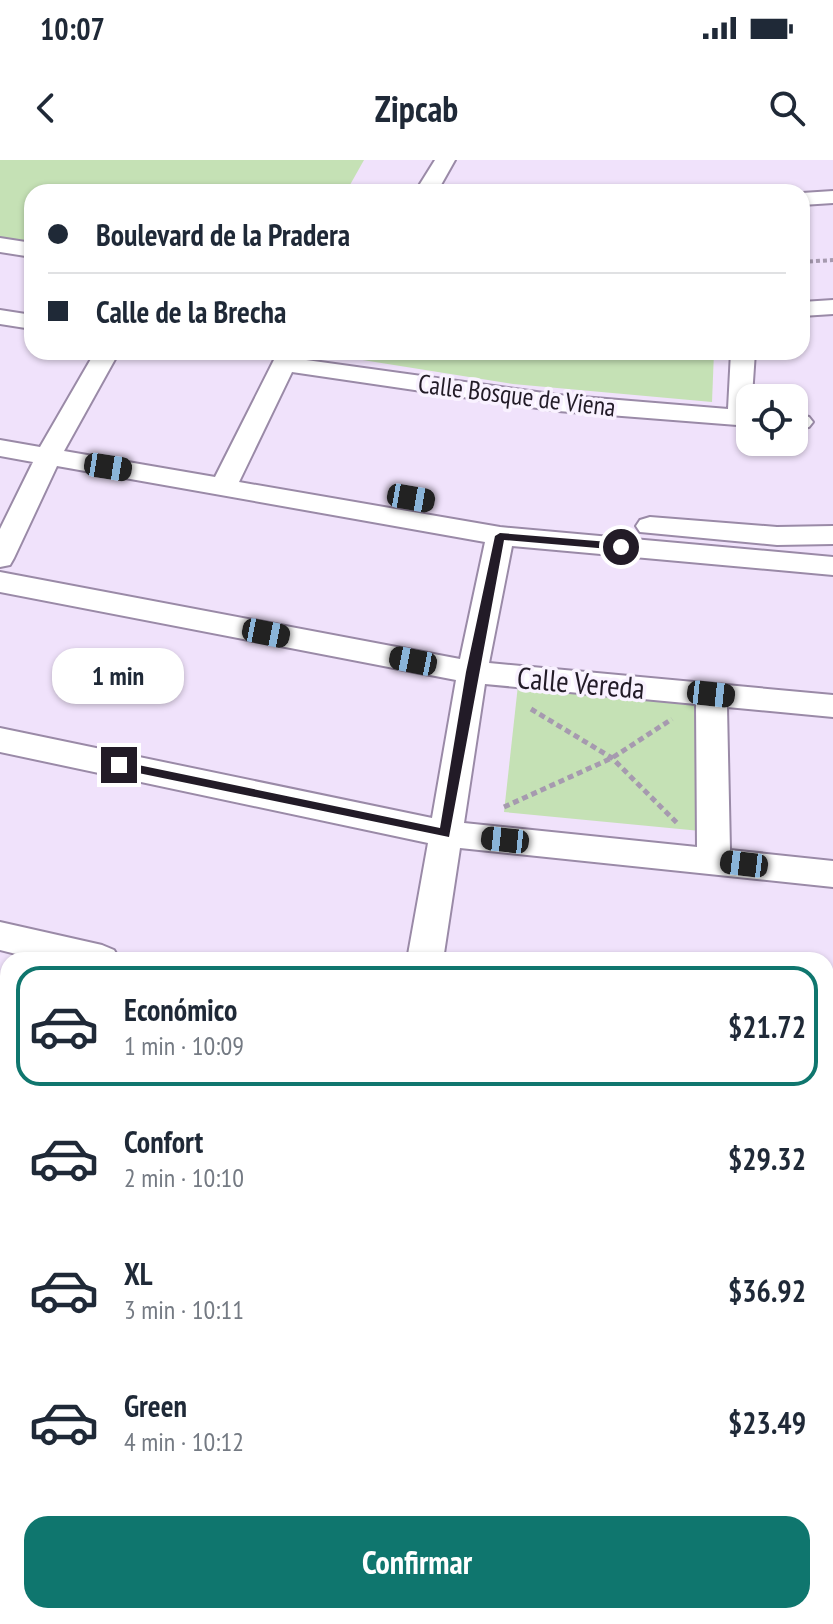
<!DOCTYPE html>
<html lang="es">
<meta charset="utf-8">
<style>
body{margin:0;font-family:"PT Sans Narrow",sans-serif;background:#f6f6f7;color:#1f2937;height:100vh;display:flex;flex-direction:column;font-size:30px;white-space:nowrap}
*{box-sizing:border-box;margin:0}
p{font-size:26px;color:#747a83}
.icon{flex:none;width:44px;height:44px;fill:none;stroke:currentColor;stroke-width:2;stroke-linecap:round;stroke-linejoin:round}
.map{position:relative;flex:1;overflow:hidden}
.drawer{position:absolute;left:0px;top:792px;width:834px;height:672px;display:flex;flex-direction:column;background:#fff;border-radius:24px 24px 0 0;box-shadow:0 2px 6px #0004}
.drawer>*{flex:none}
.top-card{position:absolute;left:24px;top:24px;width:786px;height:176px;border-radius:24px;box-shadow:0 2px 6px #0004;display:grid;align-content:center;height:176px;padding:0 24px;background:#fff}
.controls{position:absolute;left:736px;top:224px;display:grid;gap:16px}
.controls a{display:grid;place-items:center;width:72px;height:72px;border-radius:16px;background:#fff;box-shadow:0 2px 6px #0004;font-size:40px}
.end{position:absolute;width:36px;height:36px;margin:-18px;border:10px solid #221b27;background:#fff;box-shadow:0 0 0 4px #fff}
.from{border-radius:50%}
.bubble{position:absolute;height:56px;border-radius:24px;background:#fff;box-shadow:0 2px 6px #0004;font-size:26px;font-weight:600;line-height:56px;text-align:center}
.car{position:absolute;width:24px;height:48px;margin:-24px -12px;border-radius:10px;box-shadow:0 0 6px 2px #0007;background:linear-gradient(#222 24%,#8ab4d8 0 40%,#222 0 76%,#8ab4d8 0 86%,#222 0)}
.top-card b{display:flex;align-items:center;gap:28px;height:76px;font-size:30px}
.top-card b+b{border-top:2px solid #e0e1e3}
.top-card i{width:20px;height:20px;background:#1f2937}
ul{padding:14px 0 0;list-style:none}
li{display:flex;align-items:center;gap:24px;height:120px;margin:0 16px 12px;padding:0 8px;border:4px solid transparent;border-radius:24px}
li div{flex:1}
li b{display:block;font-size:30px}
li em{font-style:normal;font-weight:600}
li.current{border-color:#0f766e}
li>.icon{width:72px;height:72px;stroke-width:1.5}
.primary-button{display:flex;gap:16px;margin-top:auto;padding:16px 24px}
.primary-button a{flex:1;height:92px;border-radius:24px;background:#0f766e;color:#fff;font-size:32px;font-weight:600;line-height:92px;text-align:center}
.status{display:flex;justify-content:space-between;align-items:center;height:56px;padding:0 40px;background:#fff;direction:ltr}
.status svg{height:22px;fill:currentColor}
header{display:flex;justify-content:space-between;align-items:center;height:104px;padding:0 24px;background:#fff;font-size:36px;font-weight:600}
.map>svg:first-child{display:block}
</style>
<div class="status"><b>10:07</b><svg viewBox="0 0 49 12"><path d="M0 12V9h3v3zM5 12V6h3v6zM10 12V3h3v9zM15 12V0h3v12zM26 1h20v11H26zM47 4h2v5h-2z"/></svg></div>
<header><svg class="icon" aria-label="back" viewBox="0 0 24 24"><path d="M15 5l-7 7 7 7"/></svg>Zipcab<svg class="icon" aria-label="search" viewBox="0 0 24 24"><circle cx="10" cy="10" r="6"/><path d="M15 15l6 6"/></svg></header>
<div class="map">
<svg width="833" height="1464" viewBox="0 0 833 1464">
<rect width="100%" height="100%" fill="#f0e2fb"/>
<!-- green -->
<g fill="#c5e1b5">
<polygon points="0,0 364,0 346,32 32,32 32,88 0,84"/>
<polygon points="393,192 714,192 712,242 513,224 350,198"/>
<polygon points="518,525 710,541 711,672 504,652"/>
</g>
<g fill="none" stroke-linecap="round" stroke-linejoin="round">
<!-- minor casing -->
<g stroke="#9a8aa7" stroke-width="4">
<g id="minor">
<polygon points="435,0 455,0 437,32 415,32"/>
<polygon points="833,31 833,43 802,45 802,33"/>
<polygon points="0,78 32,83 32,97 0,92"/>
<polygon points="833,140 833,154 802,156 802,142"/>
<polygon points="0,150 32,155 32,169 0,164"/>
<path d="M95,192H119L64,291L215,317L278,192H302L299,199L558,235L728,249L731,192H755L750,266L558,251L292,212L239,322L500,367L833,397V415L512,386L489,503L833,535V557L727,547L730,690L833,701V727L460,688L443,800H407L428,683L0,592V568L432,658L456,520L0,432V412L460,499L485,382L57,306L14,398L10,405L0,407V369L33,302L0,296V280L40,287ZM485,524L696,544L697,687L464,663Z"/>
<polygon points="794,253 809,257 813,262 809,267 794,269"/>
<polygon points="650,357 777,367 833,366 833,384 777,385 640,372 636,366 640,360"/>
<polygon points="0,762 102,785 114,790 120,800 40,800 0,790"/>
<polygon points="826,906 833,907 833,941 826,940"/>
<polygon points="8,1013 8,1064 0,1067 0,1016"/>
<polygon points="826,1249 833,1251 833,1295 826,1293"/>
<polygon points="0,1330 8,1332 8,1378 0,1376"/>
<polygon points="226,1456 274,1456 272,1464 224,1464"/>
<polygon points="305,1456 375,1456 379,1464 309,1464"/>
</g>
</g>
<!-- path-far1 -->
<polyline stroke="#a69aaf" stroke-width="4" stroke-dasharray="4 3" stroke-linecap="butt" points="802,102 833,100"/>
<!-- path -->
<g stroke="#a69aaf" stroke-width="5" stroke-dasharray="6 4" stroke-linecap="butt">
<polyline points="531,549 612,598 679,665"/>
<polyline points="504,647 612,598 672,559"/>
</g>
<!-- minor -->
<use href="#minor" fill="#fff" fill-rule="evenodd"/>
</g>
<!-- route -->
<polygon fill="#221b27" points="500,373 621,383 627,387 621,390 504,380 449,677 114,608 114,602 119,601 440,668 466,512 495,376"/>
<g text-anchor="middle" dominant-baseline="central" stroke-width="7" stroke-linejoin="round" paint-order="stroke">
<!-- far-street labels -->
<g font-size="26" fill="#221b27" stroke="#f9f2ff">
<text transform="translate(517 235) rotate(7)">Calle Bosque de Viena</text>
</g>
<!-- street labels -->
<g font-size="30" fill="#221b27" stroke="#f9f2ff">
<text transform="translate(581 522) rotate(5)">Calle Vereda</text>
</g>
</g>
</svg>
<div class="controls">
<a><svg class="icon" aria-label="locate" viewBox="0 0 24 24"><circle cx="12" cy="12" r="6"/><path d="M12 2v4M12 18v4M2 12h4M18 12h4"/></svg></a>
</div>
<i class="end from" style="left:621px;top:387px"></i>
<i class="end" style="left:119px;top:605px"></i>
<div class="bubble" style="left:52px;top:488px;width:132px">1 min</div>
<i class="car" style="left:108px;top:307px;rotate:99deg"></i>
<i class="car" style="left:411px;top:338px;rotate:100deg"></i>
<i class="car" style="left:266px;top:473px;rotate:101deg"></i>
<i class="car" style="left:413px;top:501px;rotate:281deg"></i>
<i class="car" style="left:711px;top:534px;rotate:96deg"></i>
<i class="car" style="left:505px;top:680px;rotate:276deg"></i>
<i class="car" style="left:744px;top:704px;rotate:277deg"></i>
<div class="top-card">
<b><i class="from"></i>Boulevard de la Pradera</b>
<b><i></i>Calle de la Brecha</b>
</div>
<section class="drawer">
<ul>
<li class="current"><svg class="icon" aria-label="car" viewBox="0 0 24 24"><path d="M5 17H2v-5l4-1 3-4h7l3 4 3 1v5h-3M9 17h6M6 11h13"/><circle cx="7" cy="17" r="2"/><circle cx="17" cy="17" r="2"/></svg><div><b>Económico</b><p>1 min · 10:09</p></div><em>$21.72</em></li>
<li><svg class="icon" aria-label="car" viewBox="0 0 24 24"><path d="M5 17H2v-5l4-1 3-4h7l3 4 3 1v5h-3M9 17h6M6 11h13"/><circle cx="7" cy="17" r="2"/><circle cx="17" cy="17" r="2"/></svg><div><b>Confort</b><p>2 min · 10:10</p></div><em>$29.32</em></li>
<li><svg class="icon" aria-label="car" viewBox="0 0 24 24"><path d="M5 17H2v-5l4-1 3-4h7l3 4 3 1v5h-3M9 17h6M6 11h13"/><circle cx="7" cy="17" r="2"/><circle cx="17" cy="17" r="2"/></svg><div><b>XL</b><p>3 min · 10:11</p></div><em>$36.92</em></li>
<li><svg class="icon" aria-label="car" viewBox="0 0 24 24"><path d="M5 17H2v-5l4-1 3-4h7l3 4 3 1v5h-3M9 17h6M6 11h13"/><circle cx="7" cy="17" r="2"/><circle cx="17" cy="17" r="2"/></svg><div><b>Green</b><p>4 min · 10:12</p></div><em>$23.49</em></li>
</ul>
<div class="primary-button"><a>Confirmar</a></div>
</section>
</div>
